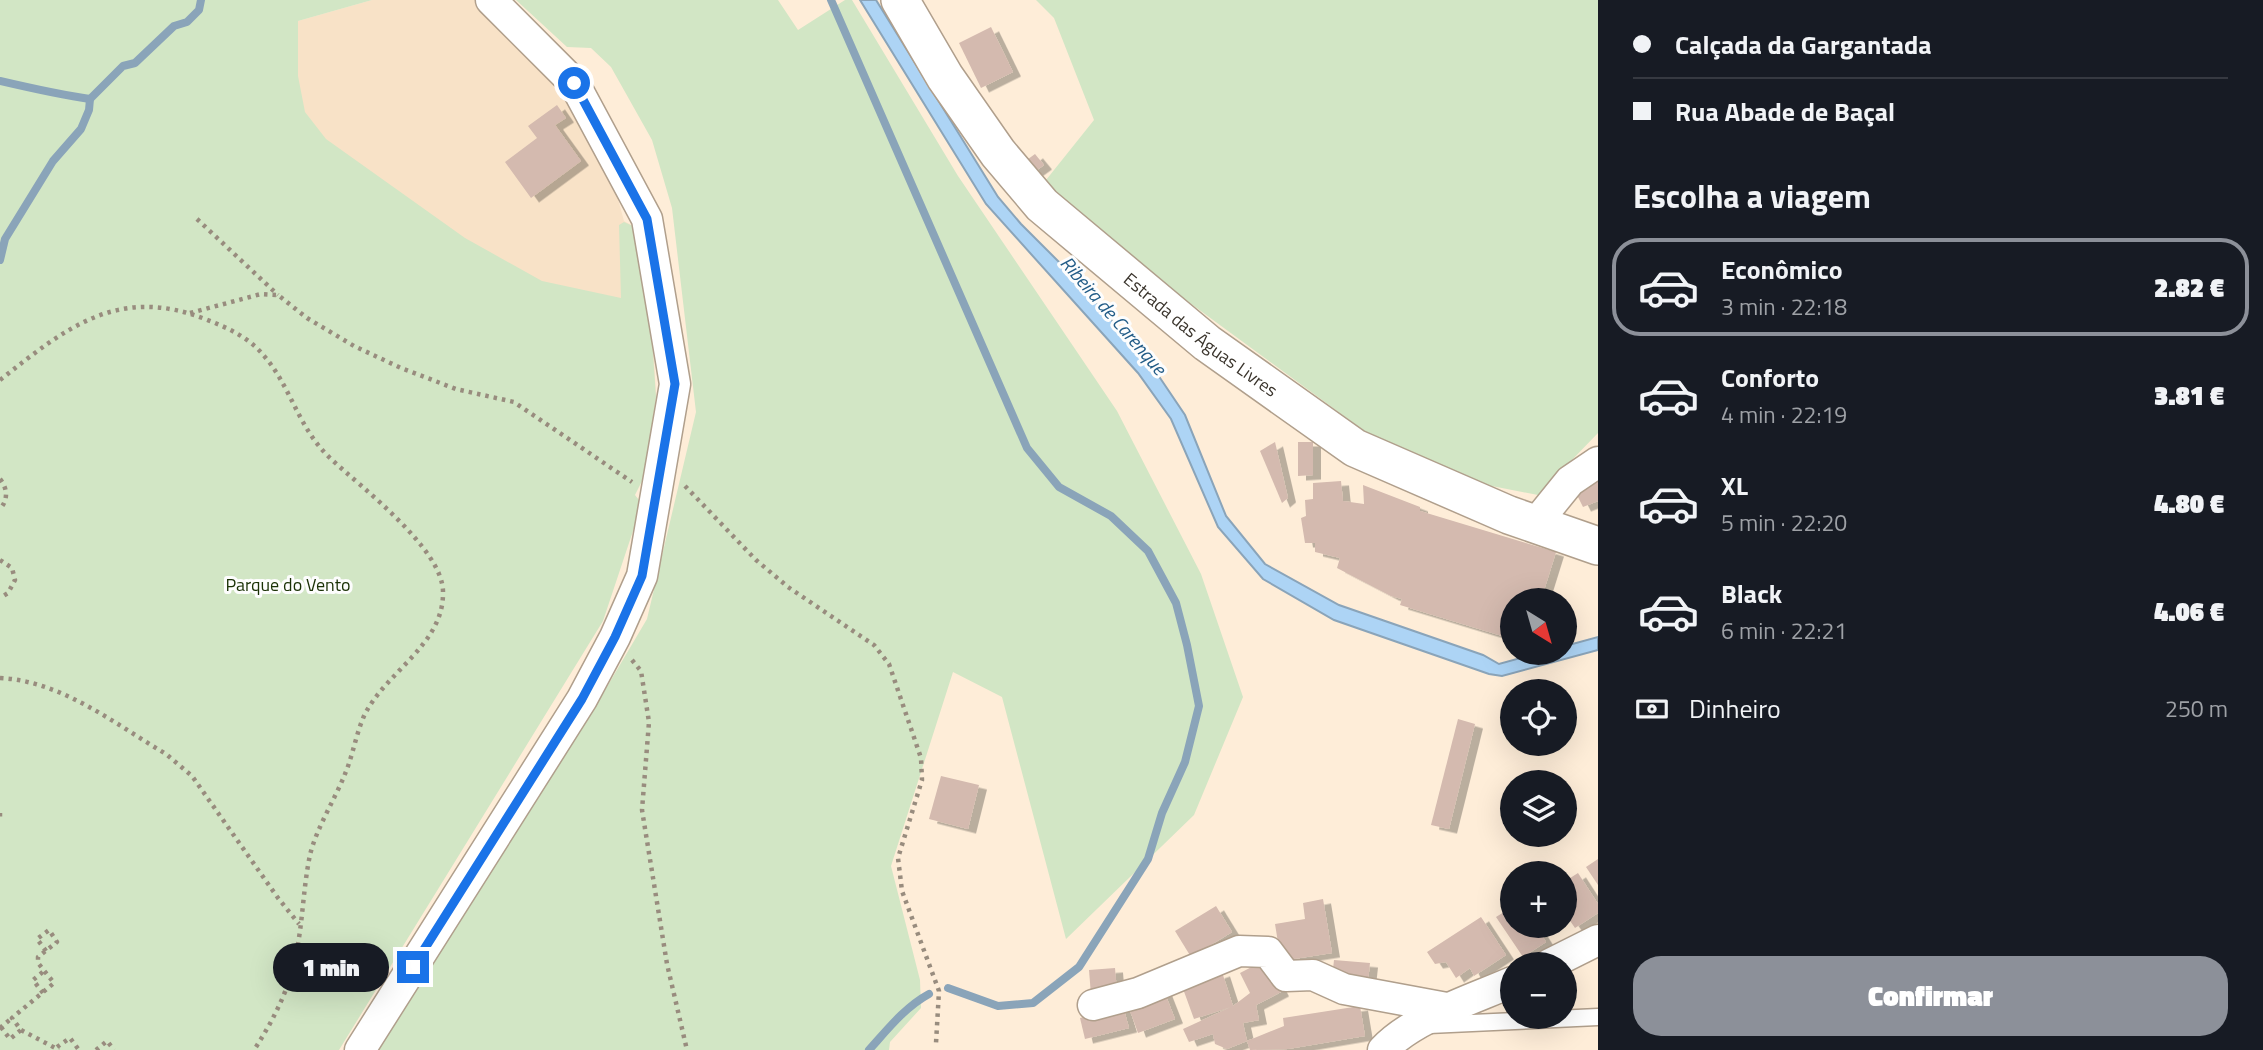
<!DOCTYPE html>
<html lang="pt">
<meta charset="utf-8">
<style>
body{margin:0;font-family:"Titillium Web",sans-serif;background:#20242c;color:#f1f3f6;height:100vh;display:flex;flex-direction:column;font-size:26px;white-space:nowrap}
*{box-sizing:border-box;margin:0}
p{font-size:23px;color:#9ea1a6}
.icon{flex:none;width:38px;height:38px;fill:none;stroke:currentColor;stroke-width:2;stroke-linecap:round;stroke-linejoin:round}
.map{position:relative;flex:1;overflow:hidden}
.drawer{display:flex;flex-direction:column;background:#171b24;width:665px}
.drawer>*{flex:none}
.hud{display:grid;align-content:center;height:154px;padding:0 35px;background:#171b24}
.needle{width:46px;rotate:143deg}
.controls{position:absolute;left:1500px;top:588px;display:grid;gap:14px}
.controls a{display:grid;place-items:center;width:77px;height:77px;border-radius:50%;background:#171b24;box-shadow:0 7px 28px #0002;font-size:35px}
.end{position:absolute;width:32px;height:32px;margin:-16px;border:9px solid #1a73e8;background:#fff;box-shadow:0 0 0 4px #fff}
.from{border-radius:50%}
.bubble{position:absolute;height:49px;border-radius:24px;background:#171b24;box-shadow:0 7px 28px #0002;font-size:23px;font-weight:800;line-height:49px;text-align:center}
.hud b{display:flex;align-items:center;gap:24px;height:66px;font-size:26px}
.hud b+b{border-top:2px solid #363941}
.hud i{width:18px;height:18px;background:#f1f3f6}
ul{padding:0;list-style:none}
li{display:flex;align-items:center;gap:21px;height:98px;margin:0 14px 10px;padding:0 21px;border:4px solid transparent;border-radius:28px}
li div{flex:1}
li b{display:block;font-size:26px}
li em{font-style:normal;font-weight:800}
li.on{border-color:#8c9099}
li>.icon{width:63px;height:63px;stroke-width:1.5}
h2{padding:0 35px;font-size:32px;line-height:84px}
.pay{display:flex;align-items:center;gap:18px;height:77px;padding:0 35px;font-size:26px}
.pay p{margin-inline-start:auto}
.button{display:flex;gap:14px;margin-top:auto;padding:14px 35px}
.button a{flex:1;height:80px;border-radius:28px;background:#8c9099;color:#fff;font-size:28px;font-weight:800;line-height:80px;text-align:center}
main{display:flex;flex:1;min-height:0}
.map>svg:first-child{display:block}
</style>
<main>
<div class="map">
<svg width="1598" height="1050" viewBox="0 0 1598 1050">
<defs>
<filter id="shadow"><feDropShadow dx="8" dy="4.5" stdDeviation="0" flood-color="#0004"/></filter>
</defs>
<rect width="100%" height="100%" fill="#feedd8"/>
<!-- built -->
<polygon fill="#f8e2c7" points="372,0 477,0 565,99 607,159 624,221 633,226 653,338 656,397 529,385 239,231 298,21"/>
<!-- green -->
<g fill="#d2e6c5">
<polygon points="0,0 372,0 298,21 298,76 305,112 326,139 465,238 542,281 621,298 619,225 624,222 633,226 650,309 656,397 644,477 635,495 642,504 603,621 339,1050 0,1050"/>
<polygon points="516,0 778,0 798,30 845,0 852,0 958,176 1117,411 1201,574 1243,697 1194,815 1066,939 1002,697 953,672 891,866 920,980 921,1008 890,1042 889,1050 376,1050 595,707 647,619 696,412 672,208 652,140 611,67 591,48 567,47"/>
<polygon points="1036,0 1598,0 1598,433 1538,495 1441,476 1374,438 1149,273 1042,185 1094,120 1054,18"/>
</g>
<!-- water -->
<polygon fill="#add4f5" stroke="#8aa4b9" stroke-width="2" points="860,0 876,0 998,197 1021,224 1070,273 1152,366 1185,415 1226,516 1265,564 1339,605 1483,655 1499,664 1539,653 1564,653 1565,646 1598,637 1598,650 1502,676 1489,674 1334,620 1263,579 1218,527 1171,419 1138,373 986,204"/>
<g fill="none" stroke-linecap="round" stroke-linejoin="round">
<!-- stream -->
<g stroke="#8aa4b9" stroke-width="8">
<polyline points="831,0 1027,448 1059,487 1111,516 1148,551 1176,603 1187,645 1199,706 1185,762 1162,813 1148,859 1079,967 1033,1003 998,1006 948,988"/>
<path d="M0,81C30,88 60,95 90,99"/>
<polyline points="0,260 5,239 53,161 81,129 89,110 90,99 123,66 135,63 174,26 187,22 199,10 201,0"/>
<path d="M869,1050C887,1030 905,1007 929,994"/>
</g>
</g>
<!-- building -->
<g fill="#d4baaf" filter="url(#shadow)">
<polygon points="991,27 1013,72 981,88 959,43"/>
<polygon points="557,105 566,118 555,125 581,161 531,198 505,162 537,138 528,126"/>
<polygon points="1035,154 1044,165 1033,173 1024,162"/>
<polygon points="1275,442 1288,498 1282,503 1260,451"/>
<polygon points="1298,442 1313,442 1313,475 1298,476"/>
<polygon points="1598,477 1598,501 1583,507 1574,489"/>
<polygon points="1341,481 1343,501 1364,504 1363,485 1420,507 1420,511 1556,552 1541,600 1512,600 1512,639 1400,605 1402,599 1391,596 1337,568 1340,558 1315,552 1315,543 1305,543 1301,518 1306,516 1305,500 1313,499 1313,483"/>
<polygon points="1458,719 1475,724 1449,829 1431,825"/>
<polygon points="941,776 979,785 968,829 929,819"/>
<polygon points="1598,859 1598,885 1586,867"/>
<polygon points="1578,873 1598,904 1598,913 1575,928 1564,912 1564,882"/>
<polygon points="1323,899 1332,953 1281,961 1275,924 1305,919 1303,903"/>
<polygon points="1216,906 1232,932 1191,957 1175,931"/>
<polygon points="1512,907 1512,926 1536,926 1546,942 1523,957 1496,917"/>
<polygon points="1481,917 1506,955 1474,976 1470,968 1456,978 1446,962 1435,964 1427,952"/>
<polygon points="1265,960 1281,992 1256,1005 1259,1020 1243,1023 1247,1041 1227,1049 1215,1044 1213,1034 1189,1042 1183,1029 1231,1007 1194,1019 1182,986 1222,972 1233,1006 1250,993 1240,973"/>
<polygon points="1334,960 1370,963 1368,981 1332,978"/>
<polygon points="1115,968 1117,993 1091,995 1089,970"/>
<polygon points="1164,991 1175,1019 1138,1033 1128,1005"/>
<polygon points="1123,1006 1129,1028 1085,1039 1080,1018"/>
<polygon points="1360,1006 1365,1036 1288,1049 1250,1050 1247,1041 1284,1026 1283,1018"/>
</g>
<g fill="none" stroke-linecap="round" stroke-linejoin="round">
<!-- service casing -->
<g stroke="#b09f8c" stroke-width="19">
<polyline id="service" points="1429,1025 1598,1017"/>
</g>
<!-- minor casing -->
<g stroke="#b09f8c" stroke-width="33">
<g id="minor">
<polyline points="1536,523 1570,481 1598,462"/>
<polyline points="1550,964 1598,940"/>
<polyline points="1093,1005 1138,993 1239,951 1268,952 1286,976 1313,975 1344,989 1452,1009"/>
<polyline points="360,1050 582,699 615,637 642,576 675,384 647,219 574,83 491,0"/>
<path d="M1383,1050C1413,1018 1471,1000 1512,982"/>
</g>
</g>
<!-- tertiary casing -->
<g stroke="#b09f8c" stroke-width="40">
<g id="tertiary">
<path id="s1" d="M900,0L945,77L998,153L1042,205L1207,343L1355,448L1509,515L1598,546"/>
</g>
</g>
<!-- path -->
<g stroke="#988c7e" stroke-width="4.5" stroke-dasharray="3.5 5" stroke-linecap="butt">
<polyline points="197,219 278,295"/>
<polyline points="190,313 261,294 278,295 307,318 354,346 401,368 456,389 514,402 632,482"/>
<path d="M0,380C66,328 118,285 205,319C228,328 249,337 265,357C292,389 298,428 331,459C361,487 443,549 443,592C444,645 385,672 364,716C356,734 353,755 345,774C335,799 316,829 310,855C303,888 303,922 296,954C290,988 273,1021 254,1050"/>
<path d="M0,479C8,489 8,500 0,509"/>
<polyline points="685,486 756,560 788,587 874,645 889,664 921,758 922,780 898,858 902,891 939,991 936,1043"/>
<polyline points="0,560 12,568 15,580 8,593 0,598"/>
<polyline points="632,660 641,671 649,722 642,810 667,964 687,1050"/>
<path d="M0,678C62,681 115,724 166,754L192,776L278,898L299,924"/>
<polyline points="0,813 0,821"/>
<polyline points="46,951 37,939 49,930 57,942 38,957 38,963 54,983 12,1018 21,1030 59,1050"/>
<polyline points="43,993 33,980 44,971"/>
<polyline points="1,1027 10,1039 21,1030"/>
<polyline points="0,1028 12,1018"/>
<polyline points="57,1047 70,1038 79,1050"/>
<polyline points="96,1050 107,1041 114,1050"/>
</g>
<!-- service -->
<use href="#service" stroke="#fff" stroke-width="16"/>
<!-- minor -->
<use href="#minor" stroke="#fff" stroke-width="30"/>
<!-- tertiary -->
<use href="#tertiary" stroke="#fff" stroke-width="37"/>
</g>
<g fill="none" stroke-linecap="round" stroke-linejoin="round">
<!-- route -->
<polyline stroke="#1a73e8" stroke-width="9" points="413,967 582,699 615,637 642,576 675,384 647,219 574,83"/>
</g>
<g text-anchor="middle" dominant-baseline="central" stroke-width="6" stroke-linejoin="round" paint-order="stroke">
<!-- street labels -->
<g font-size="18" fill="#3a342c" stroke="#fdfdfd">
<text stroke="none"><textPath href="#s1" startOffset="455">Estrada das Águas Livres</textPath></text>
</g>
<!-- park labels -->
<g font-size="18" fill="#1a3105" stroke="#fdfdfd">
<text x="288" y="584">Parque do Vento</text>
</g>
<!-- water labels -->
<g font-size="19" font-style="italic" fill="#225c87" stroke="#fdfdfd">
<text transform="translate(1114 315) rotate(49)">Ribeira de Carenque</text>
</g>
</g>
</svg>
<div class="controls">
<a><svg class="needle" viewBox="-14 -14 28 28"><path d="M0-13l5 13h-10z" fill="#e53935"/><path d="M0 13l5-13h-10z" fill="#9ea1a6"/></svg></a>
<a><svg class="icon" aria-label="locate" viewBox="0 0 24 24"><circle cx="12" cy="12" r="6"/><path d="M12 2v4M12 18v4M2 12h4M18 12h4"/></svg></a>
<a><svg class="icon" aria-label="layers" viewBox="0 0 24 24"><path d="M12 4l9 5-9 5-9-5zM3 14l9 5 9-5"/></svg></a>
<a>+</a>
<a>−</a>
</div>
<i class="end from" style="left:574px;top:83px"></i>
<i class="end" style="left:413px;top:967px"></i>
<div class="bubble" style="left:273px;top:943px;width:116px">1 min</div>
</div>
<section class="drawer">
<div class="hud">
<b><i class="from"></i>Calçada da Gargantada</b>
<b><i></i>Rua Abade de Baçal</b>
</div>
<h2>Escolha a viagem</h2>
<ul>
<li class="on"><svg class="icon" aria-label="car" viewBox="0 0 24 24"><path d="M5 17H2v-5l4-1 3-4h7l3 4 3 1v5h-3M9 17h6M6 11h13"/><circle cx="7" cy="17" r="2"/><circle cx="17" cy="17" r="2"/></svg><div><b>Econômico</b><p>3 min · 22:18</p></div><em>2.82 €</em></li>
<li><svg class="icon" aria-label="car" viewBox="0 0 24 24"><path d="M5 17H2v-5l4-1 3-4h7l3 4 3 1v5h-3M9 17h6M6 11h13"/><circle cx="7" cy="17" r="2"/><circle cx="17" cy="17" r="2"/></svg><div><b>Conforto</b><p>4 min · 22:19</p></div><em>3.81 €</em></li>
<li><svg class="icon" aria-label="car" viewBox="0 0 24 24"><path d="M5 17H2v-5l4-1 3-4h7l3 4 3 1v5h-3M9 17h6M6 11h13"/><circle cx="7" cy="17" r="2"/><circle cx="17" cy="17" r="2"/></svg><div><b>XL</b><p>5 min · 22:20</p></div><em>4.80 €</em></li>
<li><svg class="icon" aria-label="car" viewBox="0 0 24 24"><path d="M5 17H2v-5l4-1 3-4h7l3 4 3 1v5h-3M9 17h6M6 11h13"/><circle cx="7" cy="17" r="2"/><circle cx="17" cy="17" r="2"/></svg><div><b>Black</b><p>6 min · 22:21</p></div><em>4.06 €</em></li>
</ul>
<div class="pay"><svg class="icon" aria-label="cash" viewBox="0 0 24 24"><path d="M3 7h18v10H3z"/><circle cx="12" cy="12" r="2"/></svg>Dinheiro<p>250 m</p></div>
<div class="button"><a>Confirmar</a></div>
</section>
</main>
